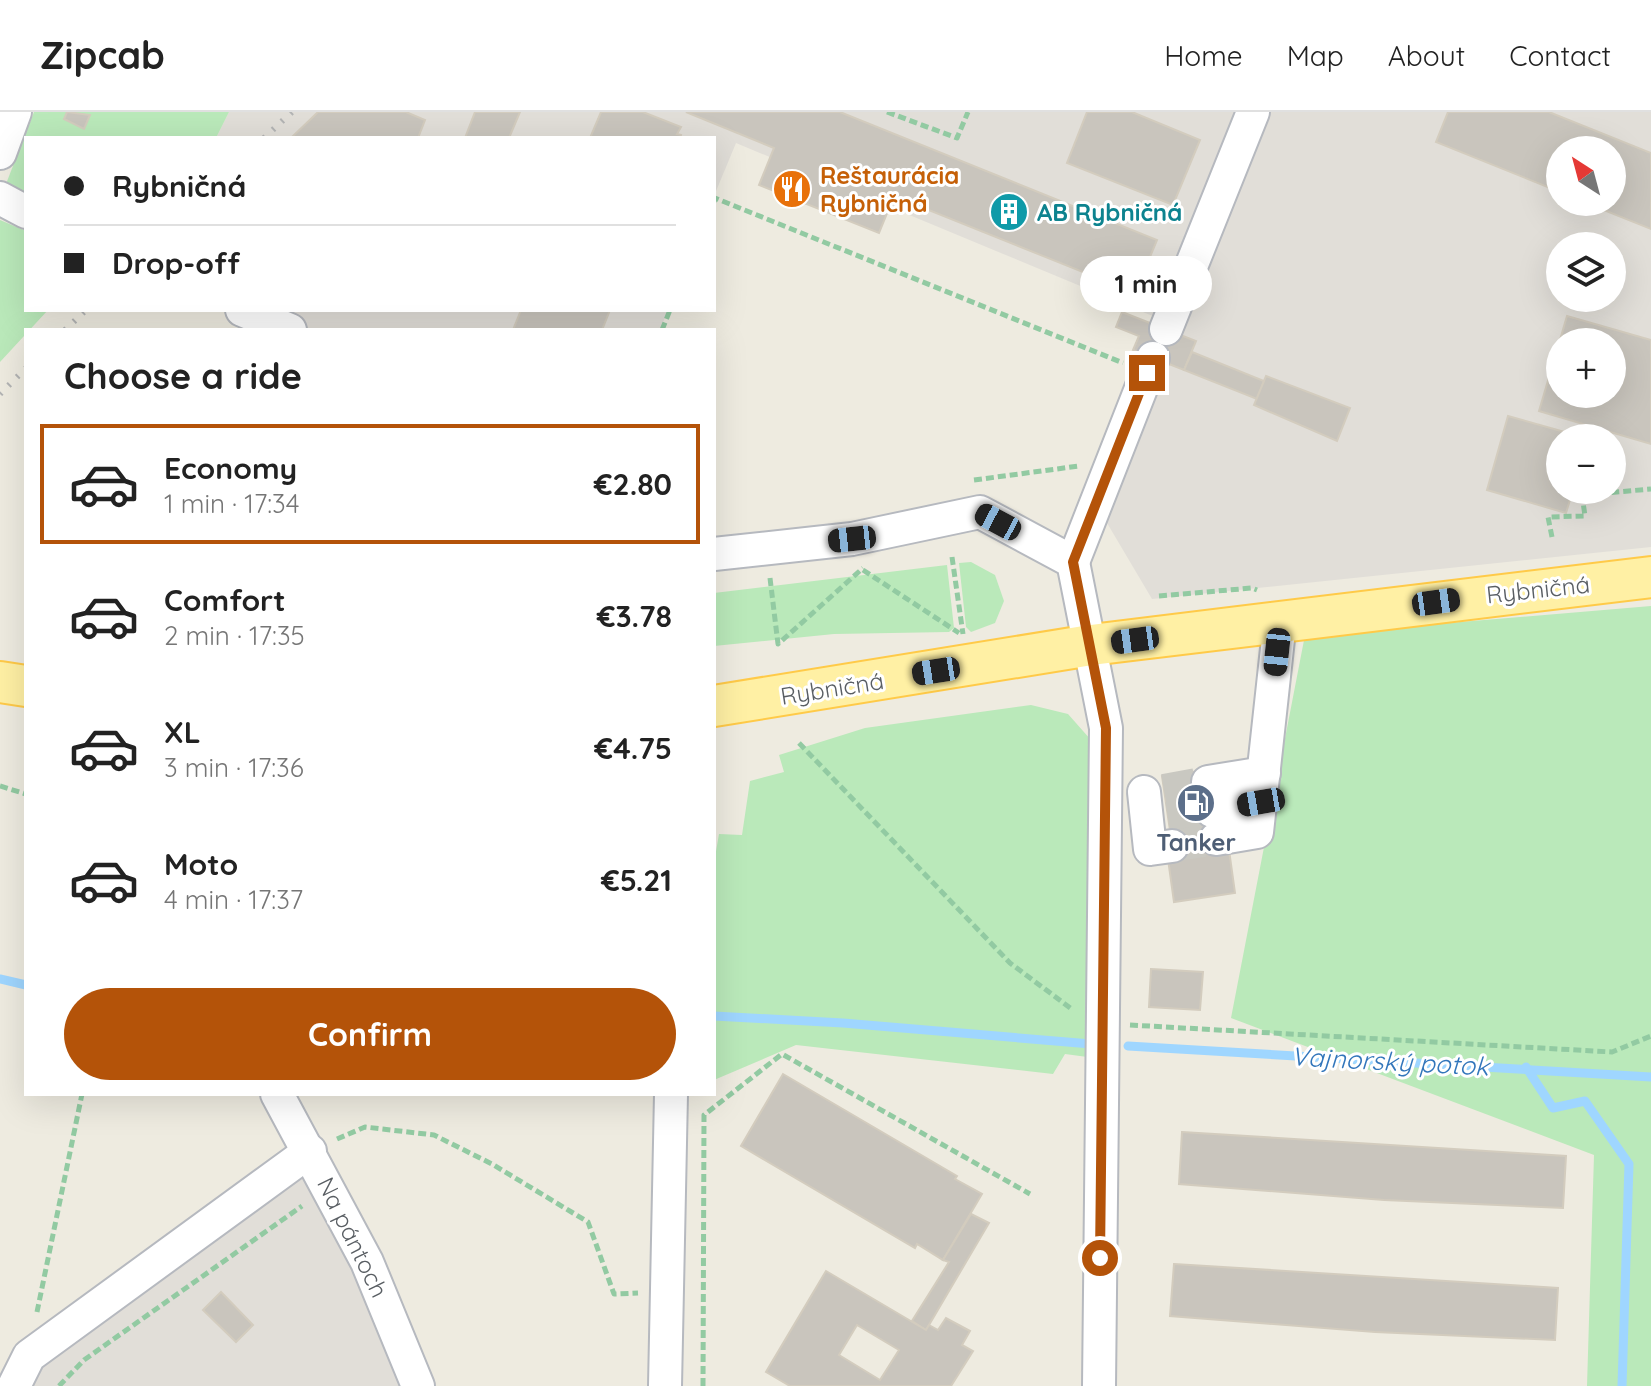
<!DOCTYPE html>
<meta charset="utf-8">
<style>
body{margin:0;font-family:Quicksand,sans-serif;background:#f6f6f6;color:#222;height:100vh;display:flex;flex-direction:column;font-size:30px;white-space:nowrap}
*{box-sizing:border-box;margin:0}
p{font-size:26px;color:#767676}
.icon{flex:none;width:44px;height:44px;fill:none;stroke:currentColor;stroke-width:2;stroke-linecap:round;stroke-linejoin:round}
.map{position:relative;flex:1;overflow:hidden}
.drawer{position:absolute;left:24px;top:216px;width:692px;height:768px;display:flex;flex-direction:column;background:#fff;border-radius:0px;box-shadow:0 8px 32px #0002}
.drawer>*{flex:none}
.guide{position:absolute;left:24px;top:24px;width:692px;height:176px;border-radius:0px;box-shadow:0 8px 32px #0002;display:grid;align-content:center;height:176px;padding:0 40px;background:#fff}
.needle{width:52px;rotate:324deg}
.tools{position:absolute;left:1546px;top:24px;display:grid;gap:16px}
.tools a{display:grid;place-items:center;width:80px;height:80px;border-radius:50%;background:#fff;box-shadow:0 8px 32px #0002;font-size:40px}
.end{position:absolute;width:36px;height:36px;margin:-18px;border:10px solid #b45309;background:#fff;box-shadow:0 0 0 4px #fff}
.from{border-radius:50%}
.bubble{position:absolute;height:56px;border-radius:28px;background:#fff;box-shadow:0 8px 32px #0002;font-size:26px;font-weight:800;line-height:56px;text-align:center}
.car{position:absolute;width:24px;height:48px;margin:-24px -12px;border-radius:10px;box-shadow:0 0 6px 2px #0007;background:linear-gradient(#222 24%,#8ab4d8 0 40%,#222 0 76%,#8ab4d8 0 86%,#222 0)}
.guide b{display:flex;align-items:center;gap:28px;height:76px;font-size:30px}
.guide b+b{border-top:2px solid #e0e0e0}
.guide i{width:20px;height:20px;background:#222}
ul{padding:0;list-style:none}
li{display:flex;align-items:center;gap:24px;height:120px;margin:0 16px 12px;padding:0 24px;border:4px solid transparent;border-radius:0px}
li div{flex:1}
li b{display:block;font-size:30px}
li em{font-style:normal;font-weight:800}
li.active{border-color:#b45309}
li>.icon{width:72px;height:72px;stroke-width:1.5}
h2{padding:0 40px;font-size:36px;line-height:96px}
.cta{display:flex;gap:16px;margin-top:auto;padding:16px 40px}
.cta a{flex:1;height:92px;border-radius:48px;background:#b45309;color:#fff;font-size:32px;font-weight:800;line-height:92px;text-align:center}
header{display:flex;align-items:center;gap:48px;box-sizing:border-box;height:112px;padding:0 40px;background:#fff;border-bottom:2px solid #e0e0e0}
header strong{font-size:38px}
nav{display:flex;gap:44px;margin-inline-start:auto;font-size:28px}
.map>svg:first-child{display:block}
</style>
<header>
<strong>Zipcab</strong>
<nav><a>Home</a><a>Map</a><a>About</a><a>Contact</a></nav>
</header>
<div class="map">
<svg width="1651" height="1274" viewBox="0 0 1651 1274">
<rect width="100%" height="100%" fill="#eeebe0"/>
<!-- industrial -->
<g fill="#e1ded8" fill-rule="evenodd">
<path d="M229,0H1651V435L1152,487L1094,389L1167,210L736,31L714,84V26H216ZM1560,38H1612V90H1560ZM1560,134H1612V186H1560ZM1560,230H1612V282H1560ZM1560,326H1612V378H1560Z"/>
<polygon points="258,198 668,198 660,218 307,218"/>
<polygon points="310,1039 418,1274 14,1274"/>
</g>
<!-- green -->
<g fill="#bae9ba">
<polygon points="34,0 229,0 216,26 26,26 26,86 4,77"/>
<polygon points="0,108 26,119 26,198 48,198 0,250"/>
<polygon points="971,450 995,463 1004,489 995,511 971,520 966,515 959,451"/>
<polygon points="947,453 954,516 949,520 834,522 714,534 714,481"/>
<polygon points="1651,494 1651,1274 1587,1274 1594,1043 1231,906 1305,523"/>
<polygon points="1031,593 1068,602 1091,628 1095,946 1065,942 1053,962 796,933 714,968 714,751 719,722 742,723 750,669 784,660 779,643 865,616"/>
</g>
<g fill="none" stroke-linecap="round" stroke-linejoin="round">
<!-- stream -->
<g stroke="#9fd6ff" stroke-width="9">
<polyline points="0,867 26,873"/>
<polyline points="714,904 843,911 1091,932"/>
<polyline points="1128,934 1651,965"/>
<polyline points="1526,955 1553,996 1585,989 1629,1052 1622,1274"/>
</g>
</g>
<!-- building -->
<g fill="#c9c5bd" stroke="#d3ccbe" stroke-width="2" fill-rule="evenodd">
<polygon points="67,0 90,3 84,17 64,7"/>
<polygon points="318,0 406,0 425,8 418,26 291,26"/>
<polygon points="475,0 520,0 509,26 465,26"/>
<polygon points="601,0 643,0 681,15 677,22 681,23 680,26 590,26"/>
<polygon points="686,0 840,0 1157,128 1135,181 894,84 879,121 759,73 774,36"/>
<polygon points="1087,0 1132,0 1200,28 1173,93 1067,51"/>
<polygon points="1448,0 1549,0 1651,41 1651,117 1584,90 1612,90 1612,38 1560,38 1560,80 1436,30"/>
<polygon points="521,198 610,198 602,218 513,218"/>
<polygon points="1122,200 1196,229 1184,258 1133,238 1139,224 1116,215"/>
<path d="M1567,204L1651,228V332L1539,299ZM1560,230H1612V282H1560Z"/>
<polygon points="1192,240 1264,269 1257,287 1184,258"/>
<polygon points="1266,264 1350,296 1337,329 1254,293"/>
<polygon points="1508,304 1586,326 1560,326 1560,378 1573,378 1566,401 1487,378"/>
<polygon points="1206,658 1218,740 1174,746 1162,664"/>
<polygon points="1229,738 1235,781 1174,790 1168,747"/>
<polygon points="1151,857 1203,860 1200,898 1149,895"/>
<polygon points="783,962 957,1064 955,1067 982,1082 943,1148 917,1132 915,1136 741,1034"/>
<polygon points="1182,1020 1566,1044 1563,1096 1384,1088 1179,1072"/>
<polygon points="971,1102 989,1111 926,1218 912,1209 949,1150 943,1148"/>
<polygon points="1174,1152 1558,1176 1555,1228 1375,1220 1170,1204"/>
<path d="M826,1159L926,1218L929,1213L938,1218L946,1206L970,1219L962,1233L973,1239L951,1274H790L766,1260ZM857,1213L899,1238L880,1268L839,1243Z"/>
<polygon points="221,1180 253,1213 236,1230 203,1198"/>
</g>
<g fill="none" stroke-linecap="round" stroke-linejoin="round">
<!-- minor-tunnel -->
<g stroke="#c9c8c1" stroke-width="32" stroke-dasharray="32 16" stroke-linecap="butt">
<polyline points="1164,678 1208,670"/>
<polyline points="1168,706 1212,699"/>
<polyline points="1172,734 1216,727"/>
</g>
<!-- minor casing -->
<g stroke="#b6b9bf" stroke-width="36">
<g id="minor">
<polyline points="0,41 15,0"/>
<polyline points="0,86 26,100"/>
<polyline points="242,198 290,218"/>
<polyline points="1166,217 1253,0"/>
<polyline points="714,442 852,427 980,400 1073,450 1106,616 1099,1274"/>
<polyline points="1073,450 1153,246"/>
<polyline points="1208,670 1264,661"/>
<polyline points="1144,680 1150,737 1172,734"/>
<polyline points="1212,699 1261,690"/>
<polyline points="1216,727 1257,720 1280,509"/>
<polyline points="277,982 367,1150 418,1274"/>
<polyline points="14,1274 29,1244 310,1039"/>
<polyline points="665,1274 671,982"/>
</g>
</g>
<!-- major casing -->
<g stroke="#ffca48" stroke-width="44">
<g id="major">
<polyline points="0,570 26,574"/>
<polyline points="714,594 1091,533 1651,465"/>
</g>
</g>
<!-- path -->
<g stroke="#92caa2" stroke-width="5" stroke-dasharray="8 4" stroke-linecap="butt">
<polyline points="887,0 957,26 968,0"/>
<polyline points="714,90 715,86 1123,251"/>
<polyline points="662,218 670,198"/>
<polyline points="974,368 1079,354"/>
<polyline points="1552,425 1548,405 1585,404 1582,383 1651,377"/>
<polyline points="952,445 963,522"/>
<polyline points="863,458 959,521"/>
<polyline points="770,466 778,532 863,456"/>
<polyline points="1159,484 1252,476 1257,478"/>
<polyline points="799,631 1010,851 1073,898"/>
<polyline points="0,674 26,682"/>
<polyline points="1130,913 1612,940 1651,924"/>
<polyline points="337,1027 365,1015 434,1023 492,1052 588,1110 614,1182 638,1181"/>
<polyline points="37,1200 82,982"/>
<polyline points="59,1274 84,1248 302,1094"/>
<polyline points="703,1274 704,1003 782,942 1030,1082"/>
</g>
<!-- minor -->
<use href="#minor" stroke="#fff" stroke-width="32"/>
<!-- major -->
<use href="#major" stroke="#fff0a4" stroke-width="40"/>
<!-- rail -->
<g stroke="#b3b4b4" stroke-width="6" stroke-dasharray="2 10" stroke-linecap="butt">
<polyline points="264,26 292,0"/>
<polyline points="65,218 86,198"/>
<polyline points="0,282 26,256"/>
</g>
</g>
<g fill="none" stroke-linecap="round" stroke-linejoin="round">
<!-- route -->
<polyline stroke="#b45309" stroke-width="10" points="1100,1146 1106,616 1073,450 1147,261"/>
</g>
<!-- icons -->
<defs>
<g id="restaurant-disc" transform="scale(2)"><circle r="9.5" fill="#e8710a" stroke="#fff"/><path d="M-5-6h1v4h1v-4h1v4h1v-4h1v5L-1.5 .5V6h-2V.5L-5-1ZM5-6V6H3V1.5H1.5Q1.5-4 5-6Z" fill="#fff"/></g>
<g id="building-disc" transform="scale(2)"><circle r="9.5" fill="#0f9aa8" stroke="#fff"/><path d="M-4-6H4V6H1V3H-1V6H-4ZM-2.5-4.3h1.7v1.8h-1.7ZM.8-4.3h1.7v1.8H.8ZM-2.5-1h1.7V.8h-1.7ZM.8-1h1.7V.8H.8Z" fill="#fff"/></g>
<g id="fuel-disc" transform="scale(2)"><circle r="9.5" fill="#5c6f8a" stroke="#fff"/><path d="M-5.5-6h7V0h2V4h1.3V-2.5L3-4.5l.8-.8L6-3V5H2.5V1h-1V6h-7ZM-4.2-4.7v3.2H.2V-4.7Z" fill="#fff"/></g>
</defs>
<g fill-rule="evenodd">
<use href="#restaurant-disc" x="792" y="77"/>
<use href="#building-disc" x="1009" y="100"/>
<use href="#fuel-disc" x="1196" y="691"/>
</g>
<g text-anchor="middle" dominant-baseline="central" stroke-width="6" stroke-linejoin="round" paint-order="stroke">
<!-- food labels -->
<g font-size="24" font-weight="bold" fill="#c56008" stroke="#fff" text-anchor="start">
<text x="820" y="63">Reštaurácia<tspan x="820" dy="28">Rybničná</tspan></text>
</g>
<!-- culture labels -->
<g font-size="24" font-weight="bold" fill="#0d838f" stroke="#fff" text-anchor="start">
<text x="1037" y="100">AB Rybničná</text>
</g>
<!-- street labels -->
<g font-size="24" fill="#595e63" stroke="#fff">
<text transform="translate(1538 477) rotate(-6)">Rybničná</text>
<text transform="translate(832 576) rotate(-9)">Rybničná</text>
<text transform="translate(353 1125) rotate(64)">Na pántoch</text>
</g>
<!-- service labels -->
<g font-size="24" font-weight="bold" fill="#4e5e75" stroke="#fff">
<text x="1196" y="730">Tanker</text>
</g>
<!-- water labels -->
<g font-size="26" font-style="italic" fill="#3276bb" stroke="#fff">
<text transform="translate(1390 949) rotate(3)">Vajnorský potok</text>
</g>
</g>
</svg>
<div class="tools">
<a><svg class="needle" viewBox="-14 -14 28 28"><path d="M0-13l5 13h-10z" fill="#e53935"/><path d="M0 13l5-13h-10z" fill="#767676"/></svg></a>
<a><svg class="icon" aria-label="layers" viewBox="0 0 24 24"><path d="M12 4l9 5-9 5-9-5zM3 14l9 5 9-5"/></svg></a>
<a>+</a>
<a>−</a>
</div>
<i class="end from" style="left:1100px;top:1146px"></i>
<i class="end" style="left:1147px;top:261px"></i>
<div class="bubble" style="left:1080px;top:144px;width:132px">1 min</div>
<i class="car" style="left:998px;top:410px;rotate:298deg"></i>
<i class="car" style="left:852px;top:427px;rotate:264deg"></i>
<i class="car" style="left:1436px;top:490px;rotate:82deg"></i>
<i class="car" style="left:1135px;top:528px;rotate:262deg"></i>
<i class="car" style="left:1277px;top:540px;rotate:186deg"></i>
<i class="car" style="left:936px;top:559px;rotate:261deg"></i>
<i class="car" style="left:1261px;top:690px;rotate:260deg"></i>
<div class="guide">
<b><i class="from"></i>Rybničná</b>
<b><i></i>Drop-off</b>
</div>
<section class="drawer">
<h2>Choose a ride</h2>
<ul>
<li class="active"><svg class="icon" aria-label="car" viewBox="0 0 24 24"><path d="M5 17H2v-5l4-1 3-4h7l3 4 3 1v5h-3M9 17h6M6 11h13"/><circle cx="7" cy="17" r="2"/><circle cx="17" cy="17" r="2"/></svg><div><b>Economy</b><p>1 min · 17:34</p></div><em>€2.80</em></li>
<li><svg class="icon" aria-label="car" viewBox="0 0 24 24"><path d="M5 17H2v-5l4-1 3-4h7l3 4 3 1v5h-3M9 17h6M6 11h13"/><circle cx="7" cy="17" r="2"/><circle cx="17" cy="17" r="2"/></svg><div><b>Comfort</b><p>2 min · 17:35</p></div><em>€3.78</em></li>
<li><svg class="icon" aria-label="car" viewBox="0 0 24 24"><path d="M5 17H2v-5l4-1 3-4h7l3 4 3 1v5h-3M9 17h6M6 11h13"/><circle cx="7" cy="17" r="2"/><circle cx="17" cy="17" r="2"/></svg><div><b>XL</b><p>3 min · 17:36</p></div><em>€4.75</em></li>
<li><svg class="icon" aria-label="car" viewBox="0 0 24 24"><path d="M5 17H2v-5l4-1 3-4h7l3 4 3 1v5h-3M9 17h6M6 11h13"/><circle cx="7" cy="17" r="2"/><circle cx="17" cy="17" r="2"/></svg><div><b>Moto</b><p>4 min · 17:37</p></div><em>€5.21</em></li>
</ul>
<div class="cta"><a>Confirm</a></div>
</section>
</div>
